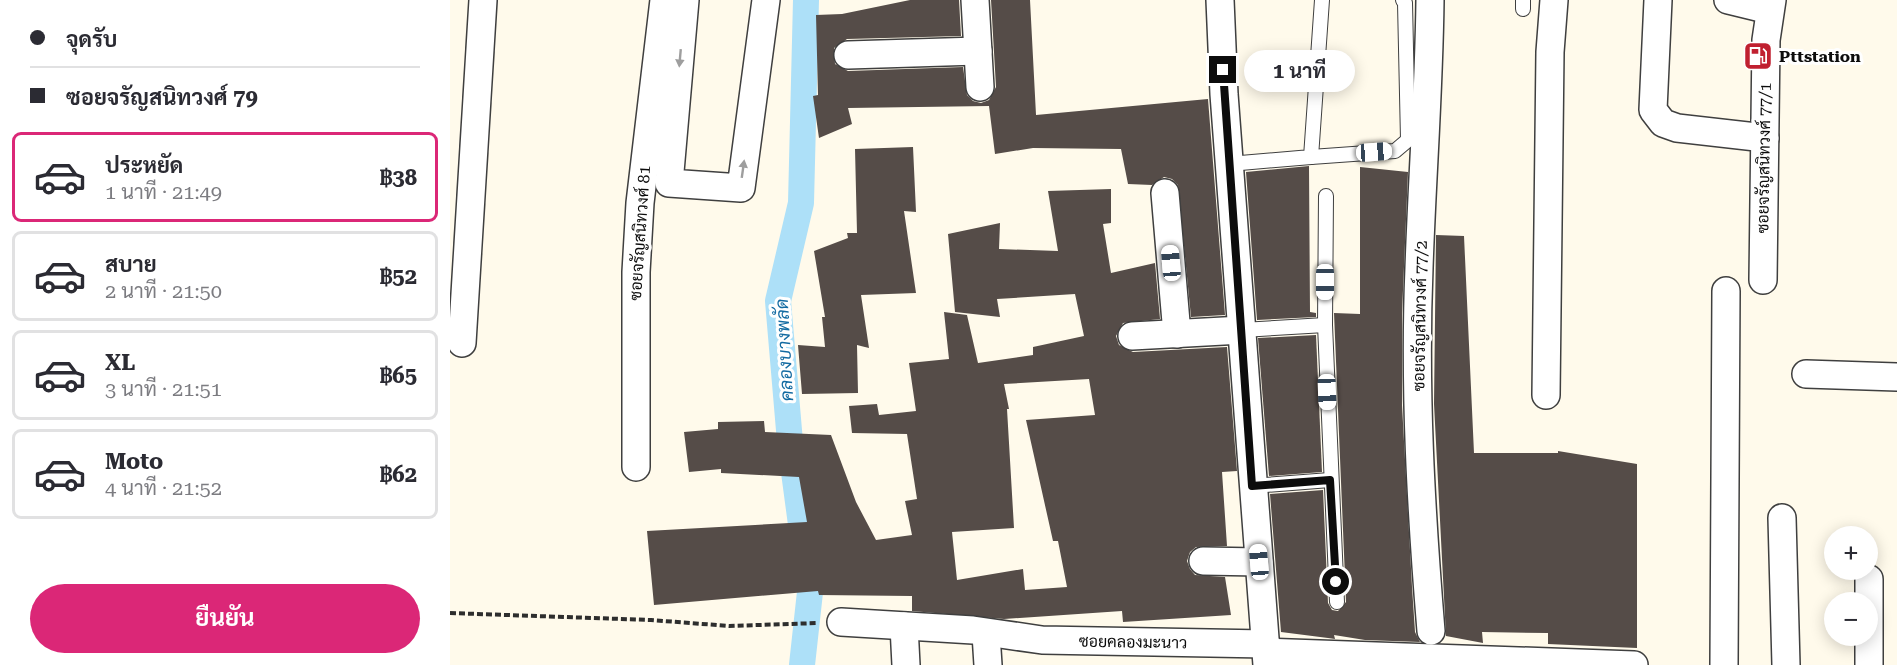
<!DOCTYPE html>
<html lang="th">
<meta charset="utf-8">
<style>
body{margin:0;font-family:"Roboto Serif",Sarabun,serif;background:#f2f2f3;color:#2b2b33;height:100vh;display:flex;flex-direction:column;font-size:22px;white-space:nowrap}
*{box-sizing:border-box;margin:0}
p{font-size:20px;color:#7c7c81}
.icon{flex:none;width:33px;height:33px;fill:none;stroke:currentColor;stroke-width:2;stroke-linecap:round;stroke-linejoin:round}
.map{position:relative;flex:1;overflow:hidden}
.drawer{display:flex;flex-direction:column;background:#fff;width:450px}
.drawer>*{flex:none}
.hud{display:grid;align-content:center;height:132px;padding:0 30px;background:#fff}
.tools{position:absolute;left:1374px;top:526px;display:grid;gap:12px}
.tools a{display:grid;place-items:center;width:54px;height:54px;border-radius:50%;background:#fff;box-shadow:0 3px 15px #0003;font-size:30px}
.end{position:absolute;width:27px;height:27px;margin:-14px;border:8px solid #0c0c0c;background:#fff;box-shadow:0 0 0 3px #fff}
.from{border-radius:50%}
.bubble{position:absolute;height:42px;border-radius:21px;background:#fff;box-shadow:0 3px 15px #0003;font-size:20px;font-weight:700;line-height:42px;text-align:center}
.car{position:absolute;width:18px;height:36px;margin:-18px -9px;border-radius:8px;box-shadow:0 0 4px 2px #0007;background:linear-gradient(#fff 24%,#345 0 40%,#fff 0 76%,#345 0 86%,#fff 0)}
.hud b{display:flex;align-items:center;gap:21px;height:57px;font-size:22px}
.hud b+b{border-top:2px solid #e1e1e2}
.hud i{width:15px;height:15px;background:#2b2b33}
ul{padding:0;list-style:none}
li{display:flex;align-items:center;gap:18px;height:90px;margin:0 12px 9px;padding:0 18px;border:3px solid #e1e1e2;border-radius:9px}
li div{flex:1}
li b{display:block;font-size:22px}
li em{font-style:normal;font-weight:700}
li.current{border-color:#db2777}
li>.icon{width:54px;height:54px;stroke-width:1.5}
.action{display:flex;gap:12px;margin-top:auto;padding:12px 30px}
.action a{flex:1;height:69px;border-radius:36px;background:#db2777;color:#fff;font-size:24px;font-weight:700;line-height:69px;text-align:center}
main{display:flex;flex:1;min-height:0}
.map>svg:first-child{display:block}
</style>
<main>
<section class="drawer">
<div class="hud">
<b><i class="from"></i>จุดรับ</b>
<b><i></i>ซอยจรัญสนิทวงศ์ 79</b>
</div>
<ul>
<li class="current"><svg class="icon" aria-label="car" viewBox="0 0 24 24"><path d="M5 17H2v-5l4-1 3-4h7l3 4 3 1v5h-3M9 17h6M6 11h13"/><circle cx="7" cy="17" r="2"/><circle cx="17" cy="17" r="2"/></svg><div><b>ประหยัด</b><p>1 นาที · 21:49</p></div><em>฿38</em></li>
<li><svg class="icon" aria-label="car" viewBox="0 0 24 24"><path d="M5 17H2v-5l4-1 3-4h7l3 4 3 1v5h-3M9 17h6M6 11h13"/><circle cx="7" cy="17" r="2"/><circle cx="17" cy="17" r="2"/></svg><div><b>สบาย</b><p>2 นาที · 21:50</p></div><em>฿52</em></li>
<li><svg class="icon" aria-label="car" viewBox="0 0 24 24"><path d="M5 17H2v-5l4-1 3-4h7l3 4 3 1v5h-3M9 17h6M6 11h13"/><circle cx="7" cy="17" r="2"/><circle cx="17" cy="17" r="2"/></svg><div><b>XL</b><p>3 นาที · 21:51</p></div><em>฿65</em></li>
<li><svg class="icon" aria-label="car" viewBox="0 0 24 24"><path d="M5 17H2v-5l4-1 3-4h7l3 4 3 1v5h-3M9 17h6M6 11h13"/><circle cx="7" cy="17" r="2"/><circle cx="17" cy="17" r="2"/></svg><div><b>Moto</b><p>4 นาที · 21:52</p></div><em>฿62</em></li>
</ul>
<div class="action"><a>ยืนยัน</a></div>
</section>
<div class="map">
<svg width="1447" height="665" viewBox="0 0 1447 665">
<rect width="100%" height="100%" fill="#fffaeb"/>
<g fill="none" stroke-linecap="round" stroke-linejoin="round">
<!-- canal -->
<polyline stroke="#ade0f8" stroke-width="26" points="352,665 360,592 340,442 328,301 351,203 356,0"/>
</g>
<!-- building -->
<g fill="#554c48" fill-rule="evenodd">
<polygon points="460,0 509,0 511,36 397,39 384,48 385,64 398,71 513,67 517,95 523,101 531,103 539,100 546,87 541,0 580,0 586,115 758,99 775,315 741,317 728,185 722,179 714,177 702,185 678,184 671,149 583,148 545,154 539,106 398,108 402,124 369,138 363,96 368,95 366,15 392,14"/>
<polygon points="463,147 466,212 454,211 466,293 411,295 419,348 407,345 408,393 352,394 348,345 375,347 372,317 375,317 364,251 398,238 397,233 407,233 405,149"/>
<polygon points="859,166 860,312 866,313 866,317 807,320 796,172"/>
<polygon points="910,167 958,172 952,314 952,405 962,587 965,632 970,642 915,640 884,635 885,639 878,638 831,632 820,494 873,490 878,603 882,610 888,611 896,602 884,313 910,314"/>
<path d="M661,189V223L653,224L661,273L705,263L710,319L673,323L666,336L669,345L683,352L777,347L787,471L772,472L777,546L746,547L740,552L737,561L740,569L745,575L775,577L781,615L673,622L672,611L554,619L462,611V596L369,595L368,591L204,605L197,531L357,522L349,477L271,473V469L239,472L234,432L268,429V422L314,421L315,432L381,435L406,502L426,540L462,535L455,501L467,499L457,434L402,433L399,406L427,404L429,415L466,411L459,363L499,359L494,312L517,315L528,363L583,355V347L634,336L625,294L547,299L550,317L505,312L498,234L550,223L549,249L608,251L598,191ZM639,379L645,415L576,420L603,541H608L617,587L575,590L573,569L507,580L502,532L564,528L557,409H559L554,384Z"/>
<polygon points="986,235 1014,236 1024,453 1108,453 1108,451 1187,464 1187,648 1098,644 1098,633 1032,632 1033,643 996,636 984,404"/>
<polygon points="866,335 872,472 819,476 808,338"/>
</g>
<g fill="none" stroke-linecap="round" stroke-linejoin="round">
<!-- lane casing -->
<g stroke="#3f3f3f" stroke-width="16">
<g id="lane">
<polyline points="1073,9 1073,0"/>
<polyline points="861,157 945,151 958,140 955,3 953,0"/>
<polyline points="779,164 861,157 872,0"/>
<polyline points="875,325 876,196"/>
<polyline points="792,330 875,325 887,602"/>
<polyline points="802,486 880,480"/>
</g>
</g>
<!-- street casing -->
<g stroke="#3f3f3f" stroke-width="30">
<g id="street">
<polyline points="235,0 219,183 291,188 316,0"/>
<polyline points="525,0 530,87"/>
<polyline points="770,0 774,94 817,665"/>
<path d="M980,0C979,90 972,178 969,268C964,390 971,510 981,631"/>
<polyline points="1208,0 1203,110 1213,123 1227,128 1315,138"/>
<polyline points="1278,0 1319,10"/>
<polyline points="398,55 528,51"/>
<polyline points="715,193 727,334"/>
<polyline points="1313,280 1316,40 1322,0"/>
<polyline points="682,336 792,330"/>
<polyline points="12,343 33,0"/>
<polyline points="1356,374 1447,377"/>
<polyline points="1096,395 1100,52 1104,0"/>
<polyline points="186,467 186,272 190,203 214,0"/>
<polyline points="1332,518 1336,665"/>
<polyline points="753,561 809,562"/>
<polyline points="1419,579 1419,665"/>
<polyline points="391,622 523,630 592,640 816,644"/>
<polyline points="454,626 456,665"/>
<polyline points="536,634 538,665"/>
<polyline points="816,652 1184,665"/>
<polyline points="1274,665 1276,291"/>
</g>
</g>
<!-- path -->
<polyline stroke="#2e2e2e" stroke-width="4" stroke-dasharray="6 3" stroke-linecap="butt" points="0,613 201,620 279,626 368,623"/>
<!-- lane -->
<use href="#lane" stroke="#fff" stroke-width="14"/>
<!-- street -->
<use href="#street" stroke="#fff" stroke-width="27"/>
</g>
<!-- one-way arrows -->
<defs><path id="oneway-solid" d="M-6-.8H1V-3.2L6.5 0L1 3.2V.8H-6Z" transform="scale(1.5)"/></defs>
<g fill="#9e9e9e">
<use href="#oneway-solid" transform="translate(230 58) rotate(95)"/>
<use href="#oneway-solid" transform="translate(293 169) rotate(-82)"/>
</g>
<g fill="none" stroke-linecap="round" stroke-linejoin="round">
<!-- route -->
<polyline stroke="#0c0c0c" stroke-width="8" points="773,70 802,486 880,480 886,582"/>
</g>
<!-- icons -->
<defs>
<g id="fuel-square" transform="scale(1.5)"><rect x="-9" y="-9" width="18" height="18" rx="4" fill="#c02030" stroke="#fff"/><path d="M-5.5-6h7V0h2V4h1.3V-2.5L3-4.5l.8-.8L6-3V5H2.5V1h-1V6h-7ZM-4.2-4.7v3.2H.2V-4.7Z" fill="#fff"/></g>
</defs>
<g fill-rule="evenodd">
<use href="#fuel-square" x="1308" y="56"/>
</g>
<g text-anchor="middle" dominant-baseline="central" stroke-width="6" stroke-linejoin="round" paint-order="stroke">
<!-- poi labels -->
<g font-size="16" font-weight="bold" fill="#0c0c0c" stroke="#fff" text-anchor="start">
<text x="1329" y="56">Pttstation</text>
</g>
<!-- street labels -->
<g font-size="16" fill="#0c0c0c" stroke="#fff">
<text transform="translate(1314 158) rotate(-89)">ซอยจรัญสนิทวงศ์ 77/1</text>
<text transform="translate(190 233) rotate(-86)">ซอยจรัญสนิทวงศ์ 81</text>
<text transform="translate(970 316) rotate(-89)">ซอยจรัญสนิทวงศ์ 77/2</text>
<text transform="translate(683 642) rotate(1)">ซอยคลองมะนาว</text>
</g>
<!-- water labels -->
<g font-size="18" font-style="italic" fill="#126aa1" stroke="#fff">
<text transform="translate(334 350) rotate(-93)">คลองบางพลัด</text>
</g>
</g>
</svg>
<div class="tools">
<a>+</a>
<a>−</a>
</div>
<i class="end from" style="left:886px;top:582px"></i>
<i class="end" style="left:773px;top:70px"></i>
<div class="bubble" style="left:794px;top:50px;width:111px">1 นาที</div>
<i class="car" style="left:924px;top:152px;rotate:86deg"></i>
<i class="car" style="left:721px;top:263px;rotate:355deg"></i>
<i class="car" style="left:875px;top:282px;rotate:180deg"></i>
<i class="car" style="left:877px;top:392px;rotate:178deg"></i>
<i class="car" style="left:809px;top:562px;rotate:355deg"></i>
</div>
</main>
